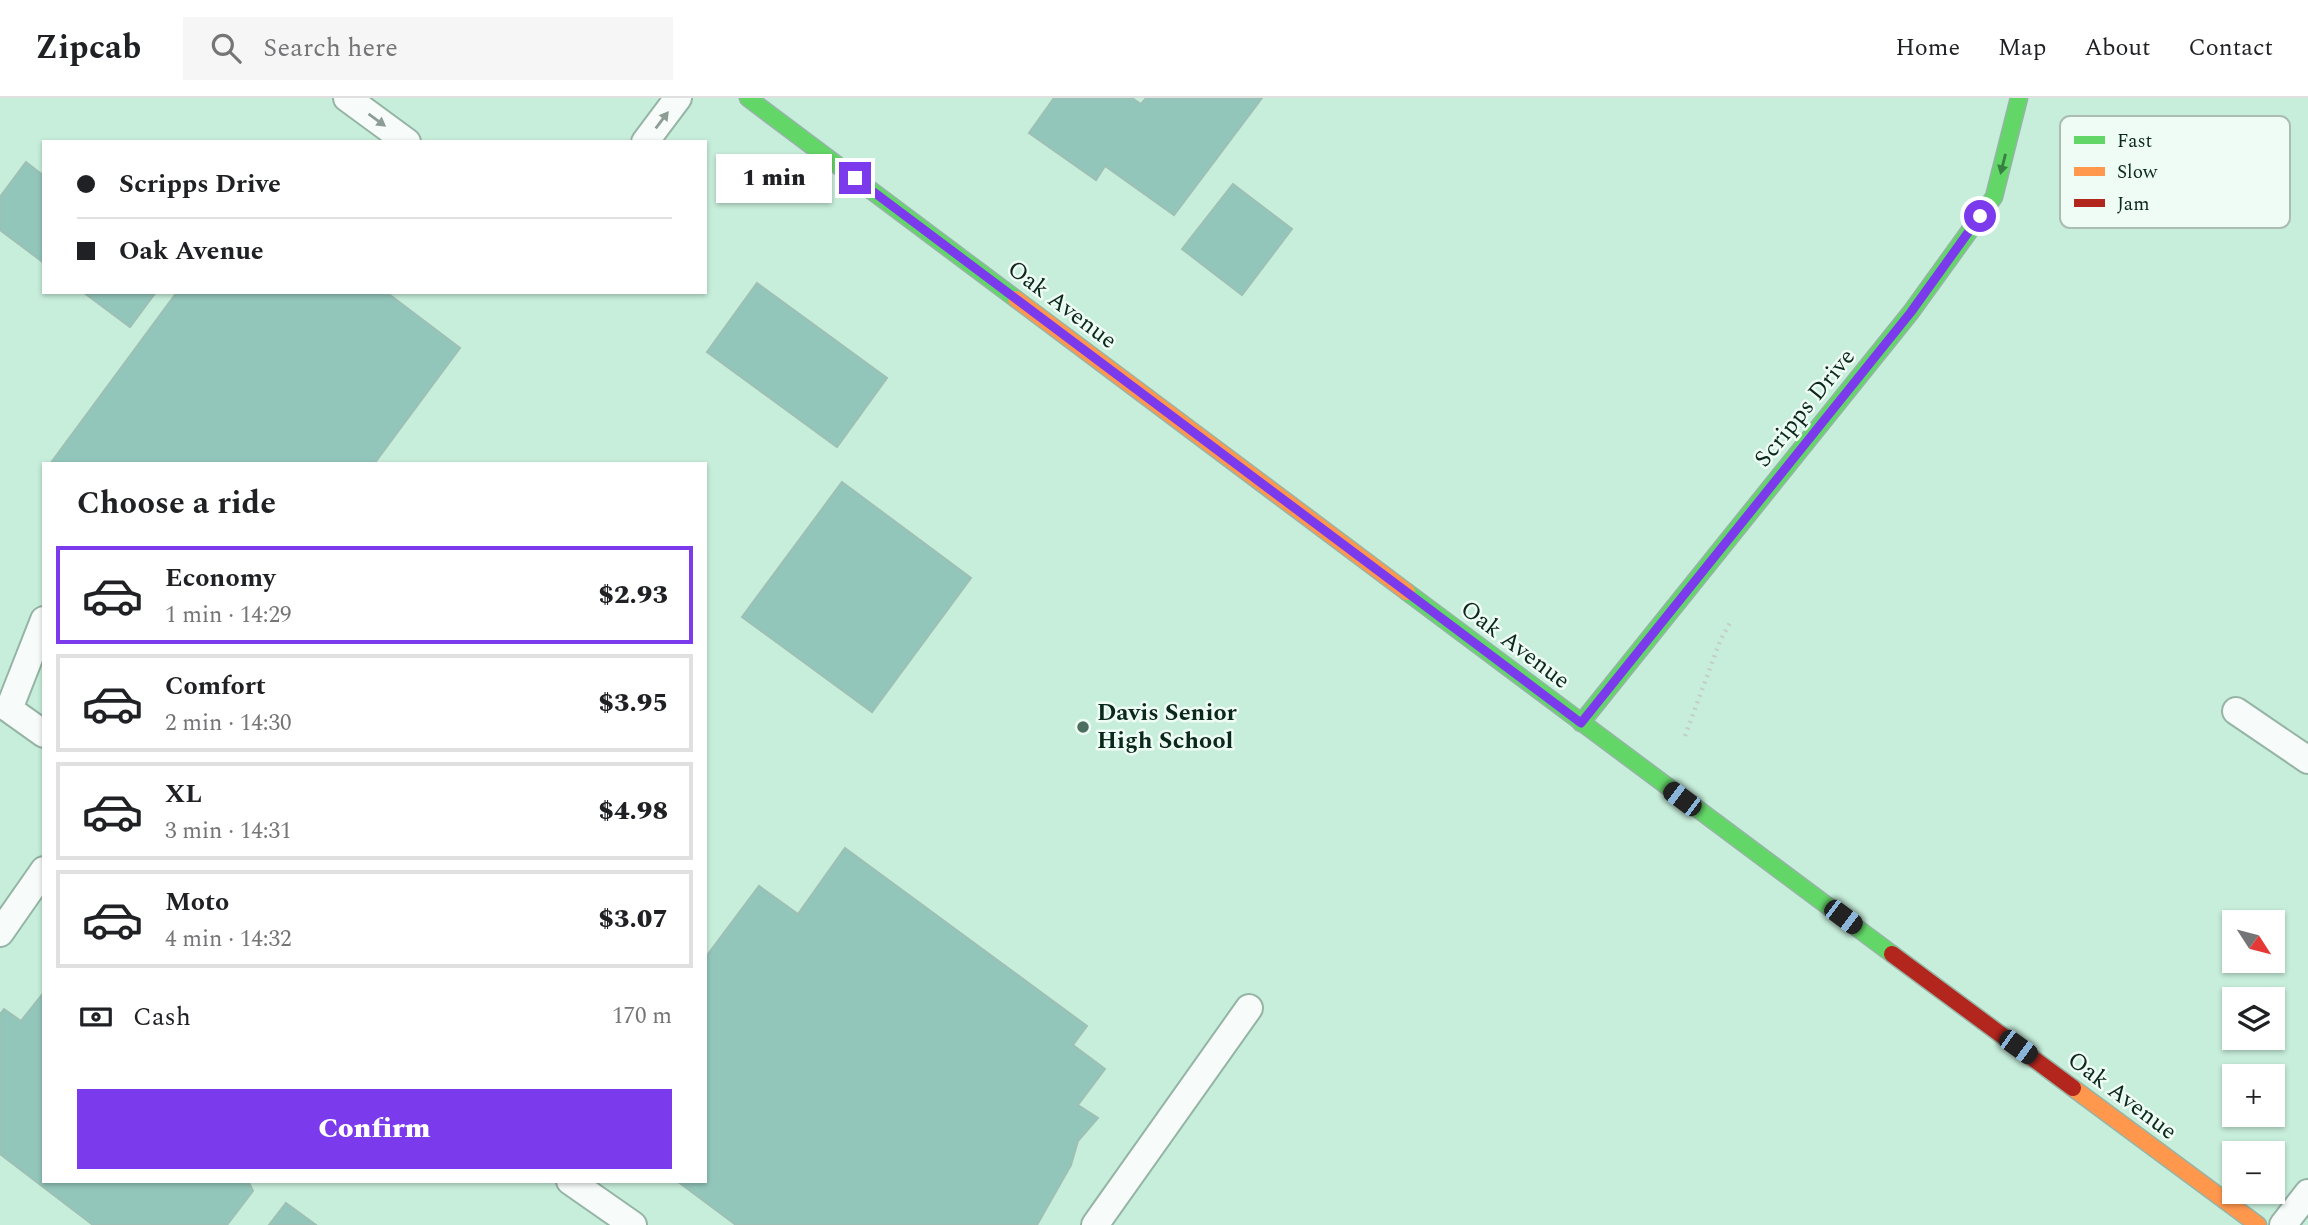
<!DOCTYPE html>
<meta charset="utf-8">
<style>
body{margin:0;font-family:Spectral,serif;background:#f6f6f6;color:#202124;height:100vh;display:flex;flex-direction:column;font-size:26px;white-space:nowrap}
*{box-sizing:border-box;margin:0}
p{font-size:23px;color:#757577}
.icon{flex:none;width:38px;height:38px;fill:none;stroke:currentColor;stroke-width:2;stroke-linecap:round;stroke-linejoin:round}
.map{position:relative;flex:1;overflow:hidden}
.panel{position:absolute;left:42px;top:364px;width:665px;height:721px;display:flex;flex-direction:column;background:#fff;border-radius:0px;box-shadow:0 2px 5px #0004}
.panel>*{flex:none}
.top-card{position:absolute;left:42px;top:42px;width:665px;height:154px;border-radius:0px;box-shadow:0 2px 5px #0004;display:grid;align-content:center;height:154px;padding:0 35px;background:#fff}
.needle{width:46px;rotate:126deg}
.tools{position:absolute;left:2222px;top:812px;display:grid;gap:14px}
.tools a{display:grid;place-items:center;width:63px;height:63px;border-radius:0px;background:#fff;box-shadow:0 2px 5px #0004;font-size:35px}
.end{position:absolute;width:32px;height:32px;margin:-16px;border:9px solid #7c3aed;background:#fff;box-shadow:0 0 0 4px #fff}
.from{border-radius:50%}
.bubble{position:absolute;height:49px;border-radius:0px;background:#fff;box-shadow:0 2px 5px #0004;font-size:23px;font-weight:800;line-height:49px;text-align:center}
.car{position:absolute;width:21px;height:42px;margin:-21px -10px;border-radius:9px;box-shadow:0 0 5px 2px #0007;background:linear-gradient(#222 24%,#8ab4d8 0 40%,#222 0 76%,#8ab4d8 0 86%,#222 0)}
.top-card b{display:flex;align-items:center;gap:24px;height:66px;font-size:26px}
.top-card b+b{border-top:2px solid #e0e0e0}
.top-card i{width:18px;height:18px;background:#202124}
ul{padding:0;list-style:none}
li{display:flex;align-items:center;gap:21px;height:98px;margin:0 14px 10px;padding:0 21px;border:4px solid #e0e0e0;border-radius:0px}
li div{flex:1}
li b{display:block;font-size:26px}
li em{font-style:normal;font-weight:800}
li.current{border-color:#7c3aed}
li>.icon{width:63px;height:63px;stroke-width:1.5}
h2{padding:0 35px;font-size:32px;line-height:84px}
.pay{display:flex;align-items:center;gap:18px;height:77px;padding:0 35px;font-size:26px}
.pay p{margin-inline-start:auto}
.primary-button{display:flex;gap:14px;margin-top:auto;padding:14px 35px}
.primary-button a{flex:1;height:80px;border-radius:0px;background:#7c3aed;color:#fff;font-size:28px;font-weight:800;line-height:80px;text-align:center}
header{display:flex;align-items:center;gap:42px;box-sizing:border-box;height:98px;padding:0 35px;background:#fff;border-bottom:2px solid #e0e0e0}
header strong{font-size:33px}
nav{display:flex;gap:38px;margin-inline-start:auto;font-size:24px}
.search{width:490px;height:63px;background:#f6f6f6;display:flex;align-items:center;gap:18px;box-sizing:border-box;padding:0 24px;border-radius:0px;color:#757577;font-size:26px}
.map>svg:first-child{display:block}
</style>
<header>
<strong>Zipcab</strong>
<div class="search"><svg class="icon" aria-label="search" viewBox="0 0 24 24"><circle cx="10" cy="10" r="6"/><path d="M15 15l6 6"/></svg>Search here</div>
<nav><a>Home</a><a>Map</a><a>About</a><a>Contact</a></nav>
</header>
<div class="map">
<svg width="2308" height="1127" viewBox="0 0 2308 1127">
<rect width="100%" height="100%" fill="#c7eedb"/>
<!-- building -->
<g fill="#93c6bb" stroke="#9ebfb4" stroke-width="2">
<polygon points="1054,0 1132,0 1141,6 1146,0 1262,0 1174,117 1105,68 1096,82 1029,35"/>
<polygon points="26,64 44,78 44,165 0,132 0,99"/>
<polygon points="1233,86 1292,131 1242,197 1182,151"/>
<polygon points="757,185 887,280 837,349 707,254"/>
<polygon points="83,194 156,194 130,229"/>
<polygon points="177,194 386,194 460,250 374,366 50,366"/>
<polygon points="842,384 971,480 872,614 742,519"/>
<polygon points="845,750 1087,928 1073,947 1105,971 1078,1007 1098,1020 1078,1043 1071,1067 1037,1127 736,1127 677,1083 705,1083 705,860 759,788 798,816"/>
<polygon points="44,894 44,1083 248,1083 253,1093 227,1127 93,1127 0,1056 0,916 4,911 21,923"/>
<polygon points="286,1105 316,1127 269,1127"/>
</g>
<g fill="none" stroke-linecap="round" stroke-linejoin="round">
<!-- lane casing -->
<g stroke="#96b4a6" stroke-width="30">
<g id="lane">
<polyline points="347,0 407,44"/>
<polyline points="645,44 678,0"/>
<polyline points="44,522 9,611 44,636"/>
<polyline points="2236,613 2308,662"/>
<polyline points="0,835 44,772"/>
<polyline points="570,1083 633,1127"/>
<polyline points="1095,1127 1249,910"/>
<polyline points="2283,1127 2308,1095"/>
</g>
</g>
<!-- fast casing -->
<g stroke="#96b4a6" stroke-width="19">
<g id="fast">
<polyline points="748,0 1016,201"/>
<polyline points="1407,494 1892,856"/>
<polyline points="1581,625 1911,214 1994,99 2019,0"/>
</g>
</g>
<!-- slow casing -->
<g stroke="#96b4a6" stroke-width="19">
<g id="slow">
<polyline points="1016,201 1407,494"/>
<polyline points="2073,990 2258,1127"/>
</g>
</g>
<!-- jam casing -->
<g stroke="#96b4a6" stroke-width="19">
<polyline id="jam" points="1892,856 2073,990"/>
</g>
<!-- path -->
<polyline stroke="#c4cfca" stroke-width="4.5" stroke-dasharray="2 5" stroke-linecap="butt" points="1685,638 1720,543 1731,523"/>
<!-- lane -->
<use href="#lane" stroke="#f7fcfa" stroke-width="26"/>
<!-- fast -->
<use href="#fast" stroke="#63d668" stroke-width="16"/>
<!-- slow -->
<use href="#slow" stroke="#ff974d" stroke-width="16"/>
<!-- jam -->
<use href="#jam" stroke="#b3261e" stroke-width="16"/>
</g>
<!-- one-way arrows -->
<defs><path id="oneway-solid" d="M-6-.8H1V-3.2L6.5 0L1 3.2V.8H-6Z" transform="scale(1.75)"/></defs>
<g fill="#8d9d96">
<use href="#oneway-solid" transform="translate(377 22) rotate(36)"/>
<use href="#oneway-solid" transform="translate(662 22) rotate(-53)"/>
</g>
<use fill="#377f42" href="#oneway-solid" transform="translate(2003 66) rotate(104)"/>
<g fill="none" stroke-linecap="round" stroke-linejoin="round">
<!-- route -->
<polyline stroke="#7c3aed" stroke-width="9" points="855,80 1581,625 1911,214 1980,118"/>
</g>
<!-- markers -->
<circle fill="#4d6d5f" stroke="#effcf5" stroke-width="2.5" cx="1083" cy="629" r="7"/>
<g text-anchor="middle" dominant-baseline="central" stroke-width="5" stroke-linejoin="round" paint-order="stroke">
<!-- street labels -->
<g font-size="24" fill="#0b281c" stroke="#effcf5">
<text transform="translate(1062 207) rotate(37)">Oak Avenue</text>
<text transform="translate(1805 310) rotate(-51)">Scripps Drive</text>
<text transform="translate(1515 547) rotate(37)">Oak Avenue</text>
<text transform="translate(2122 998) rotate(37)">Oak Avenue</text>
</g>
<!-- poi labels -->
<g font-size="24" font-weight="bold" fill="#0b281c" stroke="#effcf5" text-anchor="start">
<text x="1097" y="615">Davis Senior<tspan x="1097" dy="28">High School</tspan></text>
</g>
</g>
<!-- legend -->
<rect x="2060" y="18" width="230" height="112" rx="10" fill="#effcf5" stroke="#abbcb4" stroke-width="2"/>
<rect x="2074" y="38" width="31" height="8" fill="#63d668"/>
<rect x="2074" y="69" width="31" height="9" fill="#ff974d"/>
<rect x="2074" y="101" width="31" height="8" fill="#b3261e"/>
<g font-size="19" fill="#0b281c">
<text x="2117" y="49">Fast</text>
<text x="2117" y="80">Slow</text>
<text x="2117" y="112">Jam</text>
</g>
</svg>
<div class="tools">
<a><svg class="needle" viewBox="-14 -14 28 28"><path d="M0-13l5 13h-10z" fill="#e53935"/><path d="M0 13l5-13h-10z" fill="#757577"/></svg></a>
<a><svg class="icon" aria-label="layers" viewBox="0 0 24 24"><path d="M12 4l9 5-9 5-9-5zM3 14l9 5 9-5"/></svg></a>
<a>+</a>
<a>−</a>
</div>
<i class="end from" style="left:1980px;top:118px"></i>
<i class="end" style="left:855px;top:80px"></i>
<div class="bubble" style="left:716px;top:56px;width:116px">1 min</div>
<i class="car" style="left:1682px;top:701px;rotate:307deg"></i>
<i class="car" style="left:1843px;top:819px;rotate:127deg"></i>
<i class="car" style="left:2018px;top:949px;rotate:126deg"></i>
<div class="top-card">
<b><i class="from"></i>Scripps Drive</b>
<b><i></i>Oak Avenue</b>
</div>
<section class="panel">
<h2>Choose a ride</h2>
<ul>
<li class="current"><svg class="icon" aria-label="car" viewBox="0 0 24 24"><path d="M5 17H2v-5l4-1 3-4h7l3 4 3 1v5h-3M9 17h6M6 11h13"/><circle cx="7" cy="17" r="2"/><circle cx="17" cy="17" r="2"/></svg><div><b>Economy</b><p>1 min · 14:29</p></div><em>$2.93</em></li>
<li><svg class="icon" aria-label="car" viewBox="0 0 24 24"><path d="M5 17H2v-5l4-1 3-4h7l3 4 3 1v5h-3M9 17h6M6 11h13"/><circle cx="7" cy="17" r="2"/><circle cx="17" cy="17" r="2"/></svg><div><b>Comfort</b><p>2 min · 14:30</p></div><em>$3.95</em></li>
<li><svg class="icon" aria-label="car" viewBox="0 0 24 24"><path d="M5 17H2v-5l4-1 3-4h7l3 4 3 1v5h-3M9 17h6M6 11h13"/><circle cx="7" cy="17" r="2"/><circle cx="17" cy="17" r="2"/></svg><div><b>XL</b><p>3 min · 14:31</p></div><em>$4.98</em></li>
<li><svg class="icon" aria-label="car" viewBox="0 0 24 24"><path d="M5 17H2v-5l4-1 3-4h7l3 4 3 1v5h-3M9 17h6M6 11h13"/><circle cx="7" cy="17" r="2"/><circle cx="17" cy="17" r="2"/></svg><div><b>Moto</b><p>4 min · 14:32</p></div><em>$3.07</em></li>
</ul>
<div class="pay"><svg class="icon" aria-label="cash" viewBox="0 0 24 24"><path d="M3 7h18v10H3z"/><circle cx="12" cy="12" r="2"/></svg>Cash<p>170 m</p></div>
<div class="primary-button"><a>Confirm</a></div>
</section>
</div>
